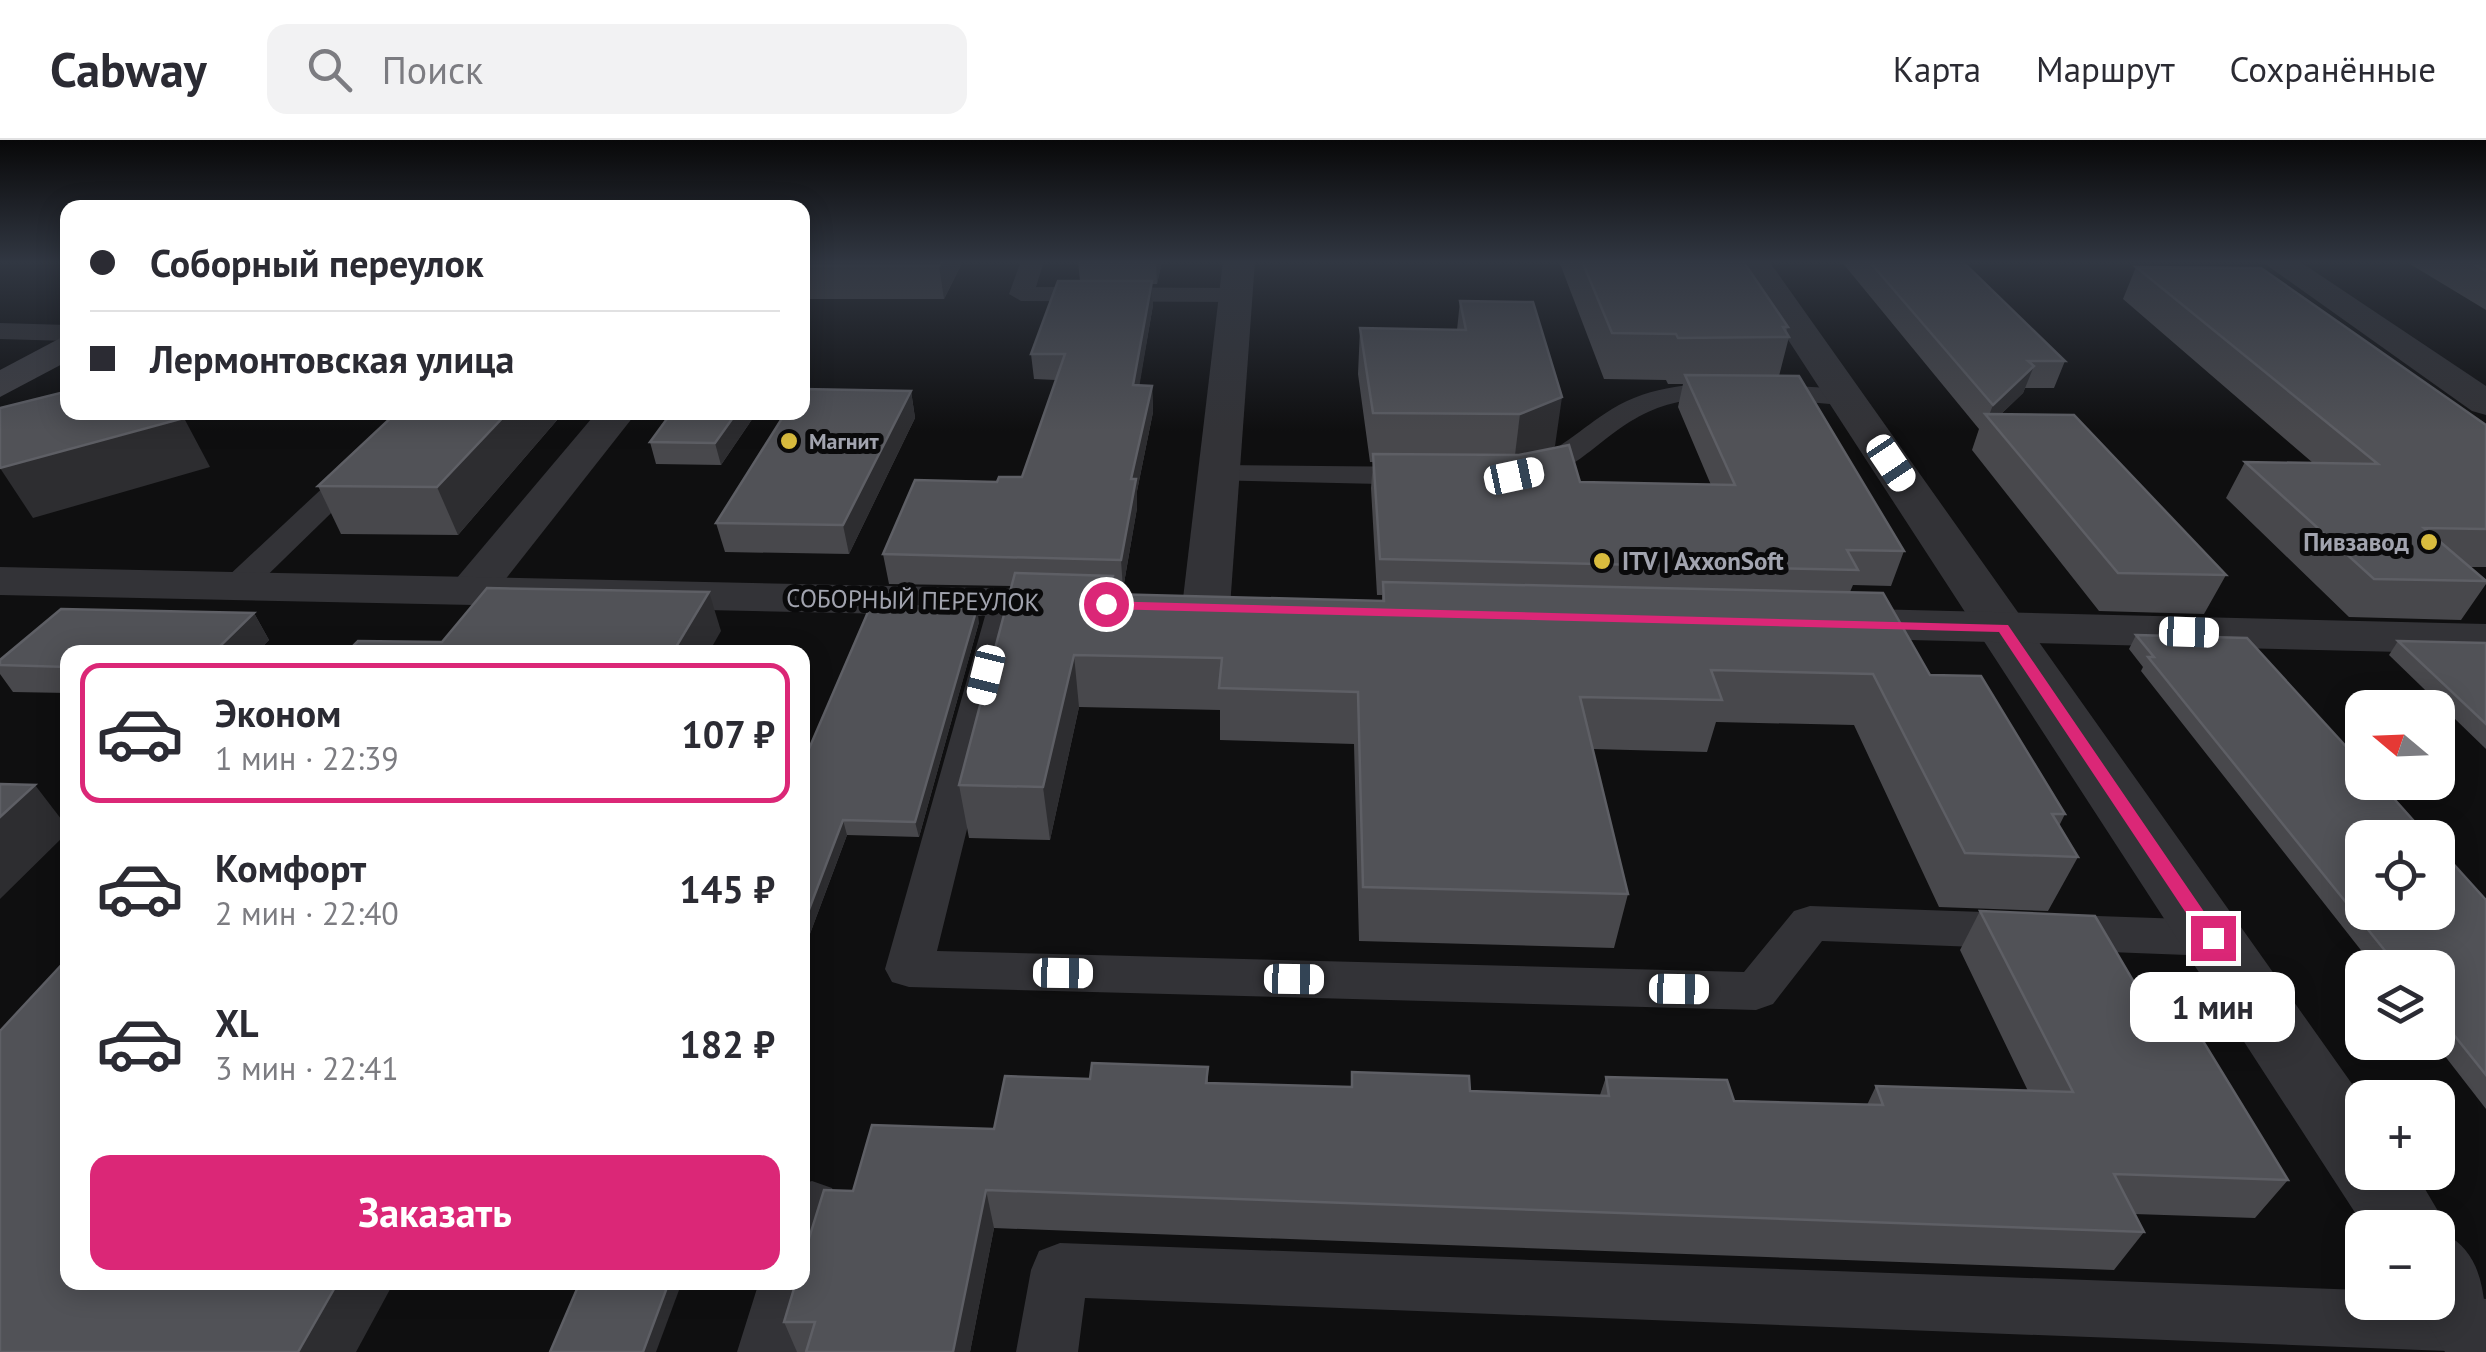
<!DOCTYPE html>
<html lang="ru">
<meta charset="utf-8">
<style>
body{margin:0;font-family:"PT Sans",sans-serif;background:#f2f2f3;color:#2b2b33;height:100vh;display:flex;flex-direction:column;font-size:38px;white-space:nowrap}
*{box-sizing:border-box;margin:0}
p{font-size:32px;color:#7c7c81}
.icon{flex:none;width:55px;height:55px;fill:none;stroke:currentColor;stroke-width:2;stroke-linecap:round;stroke-linejoin:round}
.map{position:relative;flex:1;overflow:hidden}
.sheet{position:absolute;left:60px;top:505px;width:750px;height:645px;display:flex;flex-direction:column;background:#fff;border-radius:20px;box-shadow:0 5px 25px #0003}
.sheet>*{flex:none}
.hud{position:absolute;left:60px;top:60px;width:750px;height:220px;border-radius:20px;box-shadow:0 5px 25px #0003;display:grid;align-content:center;height:220px;padding:0 30px;background:#fff}
.needle{width:65px;rotate:289deg}
.tools{position:absolute;left:2345px;top:550px;display:grid;gap:20px}
.tools a{display:grid;place-items:center;width:110px;height:110px;border-radius:20px;background:#fff;box-shadow:0 5px 25px #0003;font-size:50px}
.end{position:absolute;width:45px;height:45px;margin:-22px;border:12px solid #db2777;background:#fff;box-shadow:0 0 0 5px #fff}
.from{border-radius:50%}
.bubble{position:absolute;height:70px;border-radius:20px;background:#fff;box-shadow:0 5px 25px #0003;font-size:32px;font-weight:600;line-height:70px;text-align:center}
.car{position:absolute;width:30px;height:60px;margin:-30px -15px;border-radius:12px;box-shadow:0 0 8px 2px #0007;background:linear-gradient(#fff 24%,#345 0 40%,#fff 0 76%,#345 0 86%,#fff 0)}
.hud b{display:flex;align-items:center;gap:35px;height:95px;font-size:38px}
.hud b+b{border-top:2px solid #e1e1e2}
.hud i{width:25px;height:25px;background:#2b2b33}
ul{padding:18px 0 0;list-style:none}
li{display:flex;align-items:center;gap:30px;height:140px;margin:0 20px 15px;padding:0 10px;border:5px solid transparent;border-radius:20px}
li div{flex:1}
li b{display:block;font-size:38px}
li em{font-style:normal;font-weight:600}
li.on{border-color:#db2777}
li>.icon{width:90px;height:90px;stroke-width:1.5}
.button{display:flex;gap:20px;margin-top:auto;padding:20px 30px}
.button a{flex:1;height:115px;border-radius:20px;background:#db2777;color:#fff;font-size:40px;font-weight:600;line-height:115px;text-align:center}
header{display:flex;align-items:center;gap:60px;box-sizing:border-box;height:140px;padding:0 50px;background:#fff;border-bottom:2px solid #e1e1e2}
header strong{font-size:48px}
nav{display:flex;gap:55px;margin-inline-start:auto;font-size:35px}
.search{width:700px;height:90px;background:#f2f2f3;display:flex;align-items:center;gap:25px;box-sizing:border-box;padding:0 35px;border-radius:20px;color:#7c7c81;font-size:38px}
.map>svg:first-child{display:block}
</style>
<header>
<strong>Cabway</strong>
<div class="search"><svg class="icon" aria-label="search" viewBox="0 0 24 24"><circle cx="10" cy="10" r="6"/><path d="M15 15l6 6"/></svg>Поиск</div>
<nav><a>Карта</a><a>Маршрут</a><a>Сохранённые</a></nav>
</header>
<div class="map">
<svg width="2486" height="1212" viewBox="0 0 2486 1212">
<rect width="100%" height="100%" fill="#0f0f10"/>
<g fill="none" stroke-linecap="round" stroke-linejoin="round">
<!-- service -->
<g fill="#333337" fill-rule="evenodd">
<polygon points="1021,121 1044,121 1036,147 1236,148 1248,155 1236,162 1021,161 1009,154"/>
<polygon points="0,183 68,185 68,201 0,199"/>
<path d="M1741,243L1846,249L1860,257L1846,265C1785,262 1706,245 1648,272C1597,296 1586,329 1523,344L1508,335L1512,329C1553,317 1577,291 1612,269C1651,245 1697,243 1741,243Z"/>
<polygon points="404,272 435,272 249,453 225,453 220,446 225,439"/>
<polygon points="1219,325 1425,327 1440,336 1425,345 1208,340 1204,334"/>
<polygon points="1006,452 1018,455 1023,462 937,811 1744,832 1794,771 1810,766 2213,780 2230,786 2236,798 2230,810 2213,816 1822,801 1773,864 1756,870 909,847 892,842 885,829 989,462 994,455"/>
<polygon points="812,1041 832,1048 840,1066 822,1116 807,1121 818,1142 799,1212 737,1212 759,1142 802,1142 802,1044"/>
<polygon points="1060,1103 2362,1150 2362,1162 2438,1162 2438,1153 2486,1159 2486,1207 2473,1212 1085,1158 1078,1212 1016,1212 1031,1130 1039,1111"/>
</g>
<!-- minor -->
<g fill="#333337" fill-rule="evenodd">
<polygon points="1223,121 1255,121 1230,467 1223,477 1206,481 1189,477 1182,467"/>
<path d="M1737,121H1769L2362,958V1032H2415L2448,1088L2445,1094C2486,1115 2486,1163 2486,1212H2445L2414,1162H2438V1088H2365Z"/>
<polygon points="2261,121 2299,121 2486,246 2486,275 2472,271"/>
<polygon points="597,272 637,272 490,459 473,463 456,459 449,449 456,439"/>
</g>
<!-- tertiary -->
<g fill="#333337" fill-rule="evenodd">
<polygon points="0,427 1082,450 1099,454 1106,464 1099,474 1082,478 0,455"/>
<polygon points="1827,468 2486,484 2486,514 1827,498 1810,493 1802,483 1810,473"/>
</g>
<!-- secondary -->
<polygon fill="#3f3f44" fill-rule="evenodd" points="68,194 68,221 0,257 0,230"/>
</g>
<!-- wall -->
<g fill="#48484c">
<polygon points="802,121 963,121 944,159 802,159"/>
<polygon points="1078,121 1162,121 1157,144 1152,144 1153,165 1139,245 1152,246 1153,272 1137,351 1137,368 1123,449 1114,449 1114,455 1382,461 1382,455 1377,455 1371,348 1373,322 1370,322 1358,234 1360,188 1457,190 1460,161 1555,306 1546,309 1580,342 1711,345 1678,267 1683,244 1668,244 1666,240 1604,239 1559,121 1743,121 1788,187 1786,192 1789,197 1779,236 1904,411 1891,446 1853,445 1850,452 2065,674 2059,686 2078,717 2048,771 1939,767 1854,585 1716,582 1707,612 1592,609 1628,754 1614,808 1359,801 1354,604 1220,600 1220,570 1079,567 1050,700 969,698 959,645 1012,446 889,444 883,414 997,342 1022,337 1056,240 1034,239 1031,214 1080,141"/>
<polygon points="1841,121 1962,121 2065,221 2054,248 2025,248 2023,253 2001,274 2226,435 2204,474 2099,471 1972,310 1979,289"/>
<polygon points="2405,121 2486,121 2486,170"/>
<polygon points="2136,127 2486,285 2486,427 2471,427 2486,440 2486,444 2461,480 2349,477 2226,358 2245,322 2313,323 2123,159"/>
<polygon points="911,251 915,278 849,414 725,412 716,383"/>
<polygon points="397,272 564,272 458,395 341,394 318,346"/>
<polygon points="672,272 757,272 721,325 656,324 650,302"/>
<polygon points="61,469 254,473 269,500 257,512 68,512 68,553 13,552 0,534 0,520"/>
<polygon points="979,482 919,697 847,695 802,815 802,625"/>
<polygon points="2136,495 2486,760 2486,969 2434,902 2438,902 2438,828 2375,828 2141,531 2143,527 2129,509"/>
<polygon points="2398,501 2486,503 2486,609 2389,515"/>
<polygon points="1980,771 2168,900 2288,1040 2255,1078 2134,1074 2144,1092 2114,1130 994,1088 970,1212 797,1212 784,1182 853,1051 994,989 1090,939 1208,927 1208,943 1351,947 1352,932 1470,951 1600,955 1606,937 1734,961 1867,965 1876,946 2028,951 1960,810"/>
</g>
<!-- shaded-wall -->
<g fill="#2d2d30">
<polygon points="942,121 963,121 944,159 939,126"/>
<polygon points="1156,121 1162,121 1157,144"/>
<polygon points="1152,141 1153,165 1135,272 1133,245"/>
<polygon points="2034,226 2023,253 1992,283 1988,278 1993,265"/>
<polygon points="1152,246 1153,272 1137,351 1137,368 1123,449 1121,420 1131,339"/>
<polygon points="911,251 915,278 849,414 843,385"/>
<polygon points="1562,257 1555,306 1514,323 1520,274"/>
<polygon points="508,272 564,272 458,395 437,347"/>
<polygon points="737,272 757,272 721,325 715,303"/>
<polygon points="184,278 210,327 33,378 0,328"/>
<polygon points="709,452 721,491 709,512 673,512"/>
<polygon points="977,468 979,482 919,697 915,682"/>
<polygon points="254,473 269,500 257,512 214,512"/>
<polygon points="1074,515 1079,567 1050,700 1043,647"/>
<polygon points="35,645 68,688 68,692 0,759 0,677"/>
<polygon points="843,680 847,695 802,815 802,788"/>
<polygon points="986,1050 994,1088 970,1212 953,1212"/>
<polygon points="338,1142 394,1142 356,1212 298,1212"/>
<polygon points="669,1142 682,1142 656,1212 643,1212"/>
</g>
<!-- building -->
<g fill="#515257" stroke="#5e5f65" stroke-width="2.5">
<polygon points="802,121 942,121 939,126 802,126"/>
<polygon points="1582,121 1743,121 1788,187 1783,187 1789,197 1678,198 1676,194 1612,193"/>
<polygon points="1869,121 1962,121 2065,221 2028,221 2034,226 1993,265"/>
<polygon points="2469,121 2486,121 2486,131"/>
<polygon points="2136,127 2261,128 2486,285 2486,389 2424,388 2486,441 2374,439 2245,322 2378,324"/>
<polygon points="1058,141 1152,141 1133,245 1152,246 1131,339 1136,339 1121,420 883,414 915,340 997,342 999,337 1022,337 1065,214 1031,214"/>
<polygon points="1460,161 1533,162 1562,257 1520,274 1373,273 1360,188 1466,190"/>
<polygon points="1685,235 1799,236 1904,411 1847,410 1858,430 1380,419 1373,314 1519,315 1569,305 1580,342 1735,345"/>
<polygon points="802,249 911,251 843,385 716,383 786,272 802,272"/>
<polygon points="68,251 68,272 180,272 184,278 0,328 0,268"/>
<polygon points="397,272 508,272 437,347 318,346"/>
<polygon points="672,272 737,272 715,303 650,302"/>
<polygon points="1985,274 2074,275 2226,435 2118,433"/>
<polygon points="1015,433 1113,436 1109,454 1384,461 1383,442 1883,453 1930,535 1981,536 2065,674 2052,674 2078,717 1965,713 1873,534 1711,530 1722,560 1580,557 1628,754 1363,747 1358,552 1219,548 1222,518 1074,515 1043,647 959,645"/>
<polygon points="487,448 709,452 673,512 347,512 358,501 442,502"/>
<polygon points="871,465 977,468 915,682 843,680 802,788 802,625"/>
<polygon points="61,469 254,473 214,512 68,512 68,527 0,525 0,520"/>
<polygon points="2136,495 2247,498 2362,624 2362,642 2379,642 2429,698 2362,698 2362,772 2438,772 2438,707 2486,760 2486,935 2438,875 2438,828 2399,828 2148,517 2154,517"/>
<polygon points="2398,501 2486,503 2486,584"/>
<polygon points="0,644 35,645 0,677"/>
<polygon points="1980,771 2095,776 2168,900 2203,901 2288,1040 2114,1034 2144,1092 986,1050 953,1212 806,1212 815,1182 784,1182 796,1142 802,1142 802,1121 824,1050 853,1051 872,985 994,989 1005,936 1090,939 1092,923 1208,927 1206,943 1352,947 1352,932 1469,936 1470,951 1609,956 1606,937 1727,940 1734,961 1883,965 1876,946 2073,952"/>
<polygon points="68,818 68,1142 338,1142 298,1212 0,1212 0,891"/>
<polygon points="580,1142 669,1142 643,1212 550,1212"/>
</g>
<!-- sky -->
<linearGradient id="sky" x2="0" y2="1"><stop stop-color="#080809"/><stop offset="0.42" stop-color="#313742"/><stop offset="1" stop-color="#313742" stop-opacity="0"/></linearGradient>
<rect width="2486" height="291" fill="url(#sky)"/>
<!-- route -->
<polygon fill="#db2777" points="1101,461 2008,485 2222,798 2220,803 2206,803 1999,492 1106,469"/>
<!-- markers -->
<g fill="#d9bc3e" stroke="#0a0a0b" stroke-width="4">
<circle cx="789" cy="301" r="10"/>
<circle cx="2429" cy="402" r="10"/>
<circle cx="1602" cy="421" r="10"/>
</g>
<g text-anchor="middle" dominant-baseline="central" stroke-width="10" stroke-linejoin="round" paint-order="stroke">
<!-- far-poi labels -->
<g font-size="22" font-weight="bold" fill="#a2a4af" stroke="#0a0a0b" text-anchor="start">
<text x="809" y="301">Магнит</text>
</g>
<!-- poi labels -->
<g font-size="25" font-weight="bold" fill="#a2a4af" stroke="#0a0a0b" text-anchor="end">
<text x="2409" y="402">Пивзавод</text>
<text x="1622" y="421" text-anchor="start">ITV | AxxonSoft</text>
</g>
<!-- street labels -->
<g font-size="25" fill="#a2a4af" stroke="#0a0a0b">
<text transform="translate(913 460) rotate(1)">СОБОРНЫЙ ПЕРЕУЛОК</text>
</g>
</g>
</svg>
<div class="tools">
<a><svg class="needle" viewBox="-14 -14 28 28"><path d="M0-13l5 13h-10z" fill="#e53935"/><path d="M0 13l5-13h-10z" fill="#7c7c81"/></svg></a>
<a><svg class="icon" aria-label="locate" viewBox="0 0 24 24"><circle cx="12" cy="12" r="6"/><path d="M12 2v4M12 18v4M2 12h4M18 12h4"/></svg></a>
<a><svg class="icon" aria-label="layers" viewBox="0 0 24 24"><path d="M12 4l9 5-9 5-9-5zM3 14l9 5 9-5"/></svg></a>
<a>+</a>
<a>−</a>
</div>
<i class="end from" style="left:1106px;top:464px"></i>
<i class="end" style="left:2213px;top:798px"></i>
<div class="bubble" style="left:2130px;top:832px;width:165px">1 мин</div>
<i class="car" style="left:1891px;top:323px;rotate:146deg"></i>
<i class="car" style="left:1514px;top:336px;rotate:78deg"></i>
<i class="car" style="left:2189px;top:492px;rotate:92deg"></i>
<i class="car" style="left:986px;top:535px;rotate:194deg"></i>
<i class="car" style="left:1063px;top:833px;rotate:91deg"></i>
<i class="car" style="left:1294px;top:839px;rotate:91deg"></i>
<i class="car" style="left:1679px;top:849px;rotate:91deg"></i>
<div class="hud">
<b><i class="from"></i>Соборный переулок</b>
<b><i></i>Лермонтовская улица</b>
</div>
<section class="sheet">
<ul>
<li class="on"><svg class="icon" aria-label="car" viewBox="0 0 24 24"><path d="M5 17H2v-5l4-1 3-4h7l3 4 3 1v5h-3M9 17h6M6 11h13"/><circle cx="7" cy="17" r="2"/><circle cx="17" cy="17" r="2"/></svg><div><b>Эконом</b><p>1 мин · 22:39</p></div><em>107 ₽</em></li>
<li><svg class="icon" aria-label="car" viewBox="0 0 24 24"><path d="M5 17H2v-5l4-1 3-4h7l3 4 3 1v5h-3M9 17h6M6 11h13"/><circle cx="7" cy="17" r="2"/><circle cx="17" cy="17" r="2"/></svg><div><b>Комфорт</b><p>2 мин · 22:40</p></div><em>145 ₽</em></li>
<li><svg class="icon" aria-label="car" viewBox="0 0 24 24"><path d="M5 17H2v-5l4-1 3-4h7l3 4 3 1v5h-3M9 17h6M6 11h13"/><circle cx="7" cy="17" r="2"/><circle cx="17" cy="17" r="2"/></svg><div><b>XL</b><p>3 мин · 22:41</p></div><em>182 ₽</em></li>
</ul>
<div class="button"><a>Заказать</a></div>
</section>
</div>
